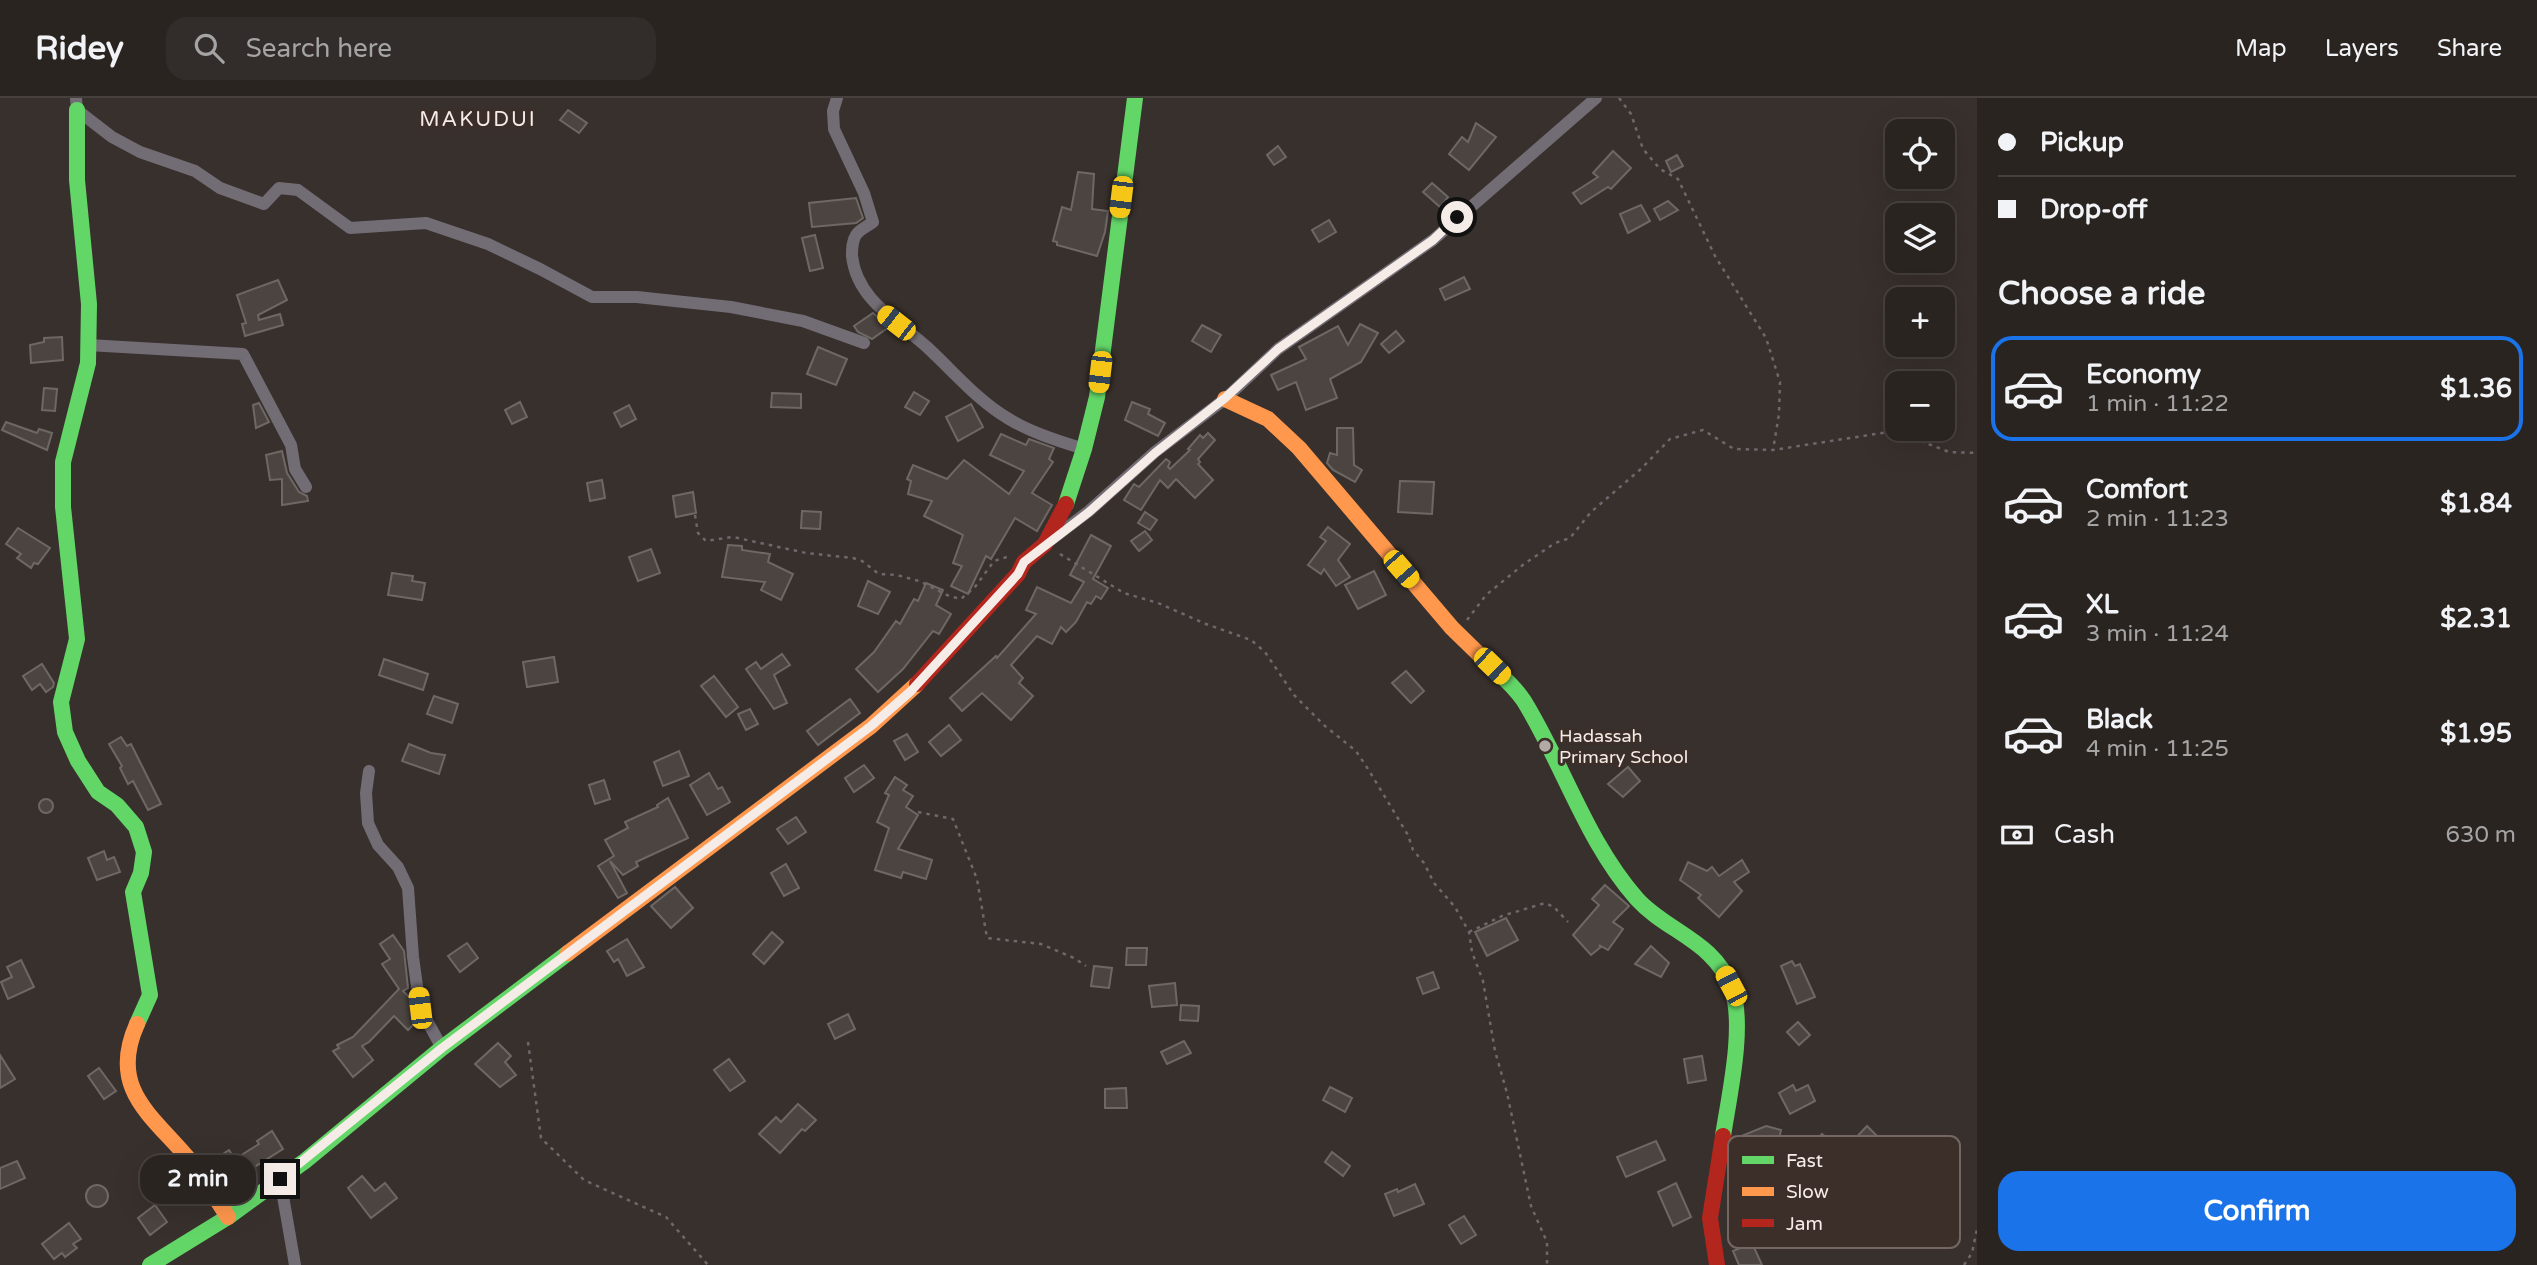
<!DOCTYPE html>
<meta charset="utf-8">
<style>
body{margin:0;font-family:"Varela Round",sans-serif;background:#322c2a;color:#f1f3f6;height:100vh;display:flex;flex-direction:column;font-size:26px;white-space:nowrap}
*{box-sizing:border-box;margin:0}
p{font-size:23px;color:#a5a4a5}
.icon{flex:none;width:38px;height:38px;fill:none;stroke:currentColor;stroke-width:2;stroke-linecap:round;stroke-linejoin:round}
.map{position:relative;flex:1;overflow:hidden}
.panel{display:flex;flex-direction:column;background:#2a2421;width:560px}
.panel>*{flex:none}
.guide{display:grid;align-content:center;height:154px;padding:0 21px;background:#2a2421}
.tools{position:absolute;left:1885px;top:21px;display:grid;gap:14px}
.tools a{display:grid;place-items:center;width:70px;height:70px;border-radius:14px;background:#2a2421;box-shadow:0 7px 28px #0002,0 0 0 2px #46413f;font-size:35px}
.end{position:absolute;width:32px;height:32px;margin:-16px;border:9px solid #f5ece8;background:#111;box-shadow:0 0 0 4px #111}
.from{border-radius:50%}
.bubble{position:absolute;height:49px;border-radius:21px;background:#2a2421;box-shadow:0 7px 28px #0002,0 0 0 2px #46413f;font-size:23px;font-weight:800;line-height:49px;text-align:center}
.car{position:absolute;width:21px;height:42px;margin:-21px -10px;border-radius:9px;box-shadow:0 0 5px 2px #0007;background:linear-gradient(#f5c518 24%,#345 0 40%,#f5c518 0 76%,#345 0 86%,#f5c518 0)}
.guide b{display:flex;align-items:center;gap:24px;height:66px;font-size:26px}
.guide b+b{border-top:2px solid #46413f}
.guide i{width:18px;height:18px;background:#f1f3f6}
ul{padding:0;list-style:none}
li{display:flex;align-items:center;gap:21px;height:105px;margin:0 14px 10px;padding:0 7px;border:4px solid transparent;border-radius:21px}
li div{flex:1}
li b{display:block;font-size:26px}
li em{font-style:normal;font-weight:800}
li.active{border-color:#1a73e8}
li>.icon{width:63px;height:63px;stroke-width:1.5}
h2{padding:0 21px;font-size:32px;line-height:84px}
.pay{display:flex;align-items:center;gap:18px;height:77px;padding:0 21px;font-size:26px}
.pay p{margin-inline-start:auto}
.button{display:flex;gap:14px;margin-top:auto;padding:14px 21px}
.button a{flex:1;height:80px;border-radius:21px;background:#1a73e8;color:#fff;font-size:28px;font-weight:800;line-height:80px;text-align:center}
header{display:flex;align-items:center;gap:42px;box-sizing:border-box;height:98px;padding:0 35px;background:#2a2421;border-bottom:2px solid #46413f}
header strong{font-size:33px}
nav{display:flex;gap:38px;margin-inline-start:auto;font-size:24px}
.search{width:490px;height:63px;background:#322c2a;display:flex;align-items:center;gap:18px;box-sizing:border-box;padding:0 24px;border-radius:21px;color:#a5a4a5;font-size:26px}
main{display:flex;flex:1;min-height:0}
.map>svg:first-child{display:block}
</style>
<header>
<strong>Ridey</strong>
<div class="search"><svg class="icon" aria-label="search" viewBox="0 0 24 24"><circle cx="10" cy="10" r="6"/><path d="M15 15l6 6"/></svg>Search here</div>
<nav><a>Map</a><a>Layers</a><a>Share</a></nav>
</header>
<main>
<div class="map">
<svg width="1977" height="1167" viewBox="0 0 1977 1167">
<rect width="100%" height="100%" fill="#38302c"/>
<!-- building -->
<g fill="#4b4441" stroke="#6e6865" stroke-width="2">
<polygon points="568,12 587,25 579,35 560,22"/>
<polygon points="1476,25 1496,39 1469,72 1449,56 1462,39 1468,44"/>
<polygon points="1278,48 1286,59 1274,67 1267,57"/>
<polygon points="1613,53 1631,70 1611,91 1608,89 1581,106 1573,95 1598,79 1593,75"/>
<polygon points="1677,57 1683,68 1671,74 1666,63"/>
<polygon points="1078,74 1094,76 1092,111 1108,113 1105,134 1097,158 1057,147 1057,144 1053,143 1062,109 1071,112"/>
<polygon points="1432,85 1448,99 1440,109 1423,94"/>
<polygon points="856,100 863,120 856,125 812,129 809,105"/>
<polygon points="1668,103 1678,112 1660,122 1654,111"/>
<polygon points="1641,107 1650,123 1628,135 1620,116"/>
<polygon points="1329,122 1336,134 1319,144 1312,132"/>
<polygon points="815,137 823,170 810,173 802,140"/>
<polygon points="1464,179 1470,191 1445,202 1440,191"/>
<polygon points="278,182 287,202 258,217 259,222 280,216 283,227 245,238 242,226 246,225 237,197"/>
<polygon points="873,215 889,229 872,241 858,234 854,228"/>
<polygon points="1360,226 1378,235 1361,264 1330,281 1337,300 1306,312 1296,284 1278,292 1271,277 1306,261 1299,249 1338,228 1348,247"/>
<polygon points="1202,227 1221,237 1211,254 1192,243"/>
<polygon points="1396,233 1404,243 1389,255 1381,246"/>
<polygon points="62,239 63,262 31,265 30,247 44,244 44,240"/>
<polygon points="818,249 847,261 836,287 807,276"/>
<polygon points="44,290 57,291 55,313 42,312"/>
<polygon points="914,294 929,303 920,317 905,309"/>
<polygon points="772,295 801,296 801,310 771,309"/>
<polygon points="520,304 527,319 512,326 505,312"/>
<polygon points="1132,304 1150,311 1148,316 1165,325 1158,338 1125,322"/>
<polygon points="259,305 269,324 256,330 253,307"/>
<polygon points="971,306 983,329 958,343 946,319"/>
<polygon points="629,307 636,321 621,329 614,315"/>
<polygon points="6,324 37,335 39,331 52,335 47,352 2,332"/>
<polygon points="1337,330 1353,330 1354,367 1362,372 1355,384 1333,372 1327,365 1330,355 1337,357"/>
<polygon points="1208,335 1215,342 1198,361 1200,364 1198,366 1213,382 1195,400 1176,381 1168,390 1160,382 1141,412 1124,402 1134,386 1139,389 1166,361 1170,364 1168,369 1170,371 1190,352 1188,351 1200,337 1203,340"/>
<polygon points="1001,336 1026,347 1029,341 1054,350 1049,361 1053,364 1032,395 1052,407 1037,433 1015,420 991,461 986,458 968,496 951,488 962,468 953,465 963,437 924,418 932,403 908,396 911,383 907,381 913,367 947,381 964,362 1009,396 1024,373 990,357"/>
<polygon points="282,353 287,375 299,394 307,398 308,403 282,407 282,381 270,382 266,357"/>
<polygon points="602,382 605,400 590,403 587,385"/>
<polygon points="1400,383 1434,384 1432,416 1398,414"/>
<polygon points="693,394 696,415 676,419 673,398"/>
<polygon points="802,413 821,414 820,431 801,430"/>
<polygon points="1145,414 1157,422 1150,432 1138,425"/>
<polygon points="1328,429 1350,446 1338,462 1350,479 1336,488 1324,471 1321,476 1308,467 1326,443 1320,439"/>
<polygon points="18,430 50,450 38,466 34,465 31,470 17,460 21,456 6,446"/>
<polygon points="1145,433 1152,442 1139,453 1131,443"/>
<polygon points="1091,437 1111,448 1093,481 1108,490 1101,501 1096,498 1091,506 1087,504 1076,524 1066,534 1061,529 1052,546 1037,538 1011,567 1023,580 1019,585 1033,598 1011,622 982,595 962,613 950,600 996,558 997,560 1036,516 1026,512 1037,489 1071,505 1084,484 1070,477"/>
<polygon points="728,447 742,448 742,452 770,456 768,464 793,476 781,502 761,492 765,484 722,479"/>
<polygon points="651,451 660,475 638,483 629,459"/>
<polygon points="1374,473 1386,497 1358,511 1345,487"/>
<polygon points="392,475 413,478 412,483 425,485 422,502 388,497"/>
<polygon points="868,483 890,494 878,516 858,508"/>
<polygon points="926,485 943,492 936,507 951,516 939,536 933,533 903,571 878,594 856,571 874,554 896,523 900,526 914,501 918,503"/>
<polygon points="782,556 790,567 774,577 787,605 774,611 746,571 756,564 761,571"/>
<polygon points="554,559 558,584 527,589 523,564"/>
<polygon points="384,561 428,576 423,592 379,577"/>
<polygon points="42,566 54,585 53,589 46,594 40,586 32,592 23,578"/>
<polygon points="1406,573 1424,593 1411,605 1392,585"/>
<polygon points="714,578 738,609 726,619 701,588"/>
<polygon points="434,598 458,606 452,625 427,616"/>
<polygon points="850,601 860,615 818,647 807,633"/>
<polygon points="750,611 758,626 746,632 738,616"/>
<polygon points="949,627 961,642 941,658 929,644"/>
<polygon points="907,636 918,654 905,662 894,643"/>
<polygon points="121,639 127,648 131,646 161,706 148,712 133,683 128,686 120,670 122,668 109,646"/>
<polygon points="409,646 431,655 445,657 439,676 402,663"/>
<polygon points="679,653 689,678 663,688 654,664"/>
<polygon points="864,667 874,680 854,694 845,680"/>
<polygon points="1628,669 1640,683 1623,699 1608,686"/>
<polygon points="709,675 718,691 722,689 730,704 707,717 690,687"/>
<polygon points="895,679 907,687 903,692 913,698 906,709 918,717 898,751 932,762 926,781 903,774 901,780 875,772 889,730 877,724 889,697 885,695"/>
<polygon points="604,682 610,701 595,706 589,687"/>
<polygon points="668,700 688,740 636,764 638,768 623,777 610,763 627,795 618,800 598,768 614,758 605,742 628,730 625,724 658,709 657,707"/>
<circle cx="46" cy="708" r="7"/>
<polygon points="796,719 806,734 788,746 777,731"/>
<polygon points="104,753 107,762 114,759 120,774 97,782 88,760"/>
<polygon points="1742,762 1749,774 1734,784 1742,793 1719,819 1698,800 1701,797 1680,782 1688,764 1707,773 1712,769 1719,778"/>
<polygon points="786,766 799,790 784,798 771,775"/>
<polygon points="1605,787 1629,808 1613,824 1623,831 1608,852 1599,847 1601,849 1591,857 1573,837 1599,807 1592,801"/>
<polygon points="675,789 693,810 671,830 651,808"/>
<polygon points="1506,820 1518,842 1487,858 1475,834"/>
<polygon points="772,834 783,844 764,866 753,856"/>
<polygon points="393,837 404,853 408,890 403,893 410,900 411,912 417,923 408,932 394,918 369,944 362,948 373,962 353,979 333,953 339,950 337,947 353,939 399,891 382,866 390,861 380,846"/>
<polygon points="627,841 644,869 627,878 618,861 614,864 607,853"/>
<polygon points="467,845 478,860 460,874 448,858"/>
<polygon points="1651,848 1669,865 1661,879 1635,866"/>
<polygon points="1127,850 1147,850 1146,867 1126,867"/>
<polygon points="21,862 34,889 8,901 1,884 12,879 7,869"/>
<polygon points="1792,863 1795,868 1800,866 1815,899 1797,906 1781,868"/>
<polygon points="1094,868 1112,870 1109,890 1091,888"/>
<polygon points="1433,874 1439,890 1423,896 1417,880"/>
<polygon points="1175,885 1177,907 1152,909 1149,888"/>
<polygon points="1181,907 1199,908 1198,923 1180,922"/>
<polygon points="848,916 855,931 835,941 828,926"/>
<polygon points="1798,924 1810,937 1799,947 1787,934"/>
<polygon points="1184,943 1191,955 1167,966 1161,954"/>
<polygon points="498,945 511,958 505,964 516,977 500,989 475,966"/>
<polygon points="0,957 15,981 0,990"/>
<polygon points="1702,958 1706,982 1688,985 1684,961"/>
<polygon points="729,961 745,983 730,993 714,972"/>
<polygon points="99,970 116,993 104,1001 88,978"/>
<polygon points="1793,987 1796,993 1808,987 1815,1003 1790,1016 1779,995"/>
<polygon points="1330,989 1352,1000 1345,1014 1323,1002"/>
<polygon points="1126,990 1127,1010 1105,1010 1105,991"/>
<polygon points="798,1006 816,1022 805,1033 802,1031 780,1055 759,1036 776,1019 781,1024"/>
<polygon points="1766,1028 1781,1032 1772,1073 1764,1071 1763,1115 1759,1104 1731,1104 1730,1084 1751,1084 1734,1041"/>
<polygon points="1867,1028 1880,1041 1864,1057 1851,1045"/>
<polygon points="272,1033 283,1051 232,1083 218,1059 229,1052 235,1061 259,1046 257,1043"/>
<polygon points="1822,1036 1836,1047 1822,1063 1809,1052"/>
<polygon points="1656,1043 1665,1062 1626,1079 1617,1059"/>
<polygon points="1332,1054 1350,1068 1343,1078 1325,1064"/>
<polygon points="17,1063 25,1080 0,1091 0,1070"/>
<polygon points="362,1078 375,1093 385,1085 397,1100 371,1120 348,1090"/>
<polygon points="1676,1085 1691,1119 1673,1128 1658,1094"/>
<polygon points="1415,1086 1424,1106 1394,1118 1385,1096 1397,1091 1398,1094"/>
<circle cx="97" cy="1098" r="11"/>
<polygon points="155,1107 167,1124 150,1137 138,1120"/>
<polygon points="1464,1118 1476,1137 1461,1146 1449,1127"/>
<polygon points="69,1125 81,1141 73,1146 77,1150 65,1159 62,1155 54,1161 42,1146"/>
<polygon points="1752,1145 1762,1167 1739,1167 1733,1153"/>
</g>
<g fill="none" stroke-linecap="round" stroke-linejoin="round">
<!-- path -->
<g stroke="#6e686d" stroke-width="2.5" stroke-dasharray="3.5 5" stroke-linecap="butt">
<polyline points="1619,0 1631,16 1643,51 1660,71 1678,81 1715,158 1766,240 1780,284 1779,316 1773,352"/>
<polyline points="695,417 698,435 706,443 733,439 806,455 853,460 862,463 879,476 897,477 919,483 949,498 961,501 975,489 994,463 1007,459"/>
<polyline points="1060,456 1124,495 1158,505 1206,526 1251,542 1265,554 1294,597 1325,628 1356,653 1368,671 1408,737 1413,752 1424,765 1434,785 1455,809 1469,834 1472,854 1483,883 1495,953 1507,995 1531,1108 1547,1144 1547,1167"/>
<polyline points="1467,522 1486,497 1524,466 1555,445 1570,440 1591,414 1642,370 1670,341 1703,332 1734,351 1773,352 1895,333 1949,354 1977,355"/>
<polyline points="918,714 953,721 977,781 987,840 1041,846 1074,860 1086,868"/>
<polyline points="1469,834 1502,818 1545,805 1554,809 1568,824"/>
<polyline points="528,944 541,1040 584,1082 666,1119 708,1167"/>
<polyline points="1964,1167 1972,1155 1977,1131"/>
</g>
<!-- street -->
<g stroke="#726c75" stroke-width="12">
<polyline points="76,0 77,12 112,39 140,54 195,73 220,90 264,106 279,90 298,92 350,130 426,125 488,146 540,171 592,199 637,199 731,209 803,223 864,245"/>
<path d="M837,0L833,13L834,31L864,95L873,124C868,128 859,132 856,137C852,143 852,151 852,158C857,203 899,223 928,250C955,275 978,303 1009,321C1032,335 1059,343 1084,351"/>
<polyline points="88,247 243,256 291,347 295,371 306,389"/>
<polyline points="1048,444 1089,413 1155,354 1225,301 1278,251 1433,142 1596,0"/>
<polyline points="369,673 366,695 368,725 378,747 398,769 408,790 413,859 420,910 442,950"/>
<polyline points="280,1081 295,1167"/>
</g>
<!-- fast -->
<g stroke="#63d668" stroke-width="16">
<polyline points="77,12 77,82 89,206 88,265 63,364 63,409 77,541 61,604 65,634 78,663 98,694 117,707 136,729 144,754 141,775 133,794 150,897 137,926"/>
<polyline points="1066,406 1084,351 1097,299 1135,0"/>
<path d="M1491,568C1503,579 1515,589 1524,603C1564,668 1586,743 1637,801C1667,834 1715,843 1732,891C1745,929 1729,998 1723,1038"/>
<polyline points="150,1167 228,1119 305,1063 442,950 568,855"/>
</g>
<!-- slow -->
<g stroke="#ff974d" stroke-width="16">
<polyline points="1225,301 1268,321 1299,350 1452,530 1491,568"/>
<polyline points="568,855 871,628 917,586"/>
<path d="M137,926C107,993 155,1019 192,1065C205,1082 216,1101 228,1119"/>
</g>
<!-- jam -->
<g stroke="#b3261e" stroke-width="16">
<polyline points="917,586 1018,476 1024,464 1045,446 1066,406"/>
<polyline points="1717,1167 1710,1120 1723,1038"/>
</g>
</g>
<g fill="none" stroke-linecap="round" stroke-linejoin="round">
<!-- route -->
<polyline stroke="#f5ece8" stroke-width="9" points="280,1081 442,950 871,628 911,593 1018,476 1024,464 1089,414 1155,355 1225,300 1278,251 1433,142 1457,119"/>
</g>
<!-- markers -->
<circle fill="#b3aaa6" stroke="#3c2e28" stroke-width="2.5" cx="1545" cy="648" r="7"/>
<g text-anchor="middle" dominant-baseline="central" stroke-width="6" stroke-linejoin="round" paint-order="stroke">
<!-- poi labels -->
<g font-size="18" fill="#f5ece8" stroke="#3c2e28" text-anchor="start">
<text x="1559" y="638">Hadassah<tspan x="1559" dy="21">Primary School</tspan></text>
</g>
<!-- quarter labels -->
<g font-size="21" letter-spacing="2" fill="#f5ece8" stroke="#3c2e28">
<text x="478" y="21">MAKUDUI</text>
</g>
</g>
<!-- legend -->
<rect x="1728" y="1038" width="232" height="112" rx="10" fill="#3c2e28" stroke="#746762" stroke-width="2"/>
<rect x="1742" y="1058" width="32" height="8" fill="#63d668"/>
<rect x="1742" y="1089" width="32" height="9" fill="#ff974d"/>
<rect x="1742" y="1121" width="32" height="8" fill="#b3261e"/>
<g font-size="19" fill="#f5ece8">
<text x="1786" y="1069">Fast</text>
<text x="1786" y="1100">Slow</text>
<text x="1786" y="1132">Jam</text>
</g>
</svg>
<div class="tools">
<a><svg class="icon" aria-label="locate" viewBox="0 0 24 24"><circle cx="12" cy="12" r="6"/><path d="M12 2v4M12 18v4M2 12h4M18 12h4"/></svg></a>
<a><svg class="icon" aria-label="layers" viewBox="0 0 24 24"><path d="M12 4l9 5-9 5-9-5zM3 14l9 5 9-5"/></svg></a>
<a>+</a>
<a>−</a>
</div>
<i class="end from" style="left:1457px;top:119px"></i>
<i class="end" style="left:280px;top:1081px"></i>
<div class="bubble" style="left:140px;top:1057px;width:116px">2 min</div>
<i class="car" style="left:1121px;top:99px;rotate:187deg"></i>
<i class="car" style="left:896px;top:225px;rotate:308deg"></i>
<i class="car" style="left:1100px;top:274px;rotate:187deg"></i>
<i class="car" style="left:1401px;top:471px;rotate:139deg"></i>
<i class="car" style="left:1492px;top:568px;rotate:134deg"></i>
<i class="car" style="left:1731px;top:888px;rotate:332deg"></i>
<i class="car" style="left:420px;top:910px;rotate:353deg"></i>
</div>
<section class="panel">
<div class="guide">
<b><i class="from"></i>Pickup</b>
<b><i></i>Drop-off</b>
</div>
<h2>Choose a ride</h2>
<ul>
<li class="active"><svg class="icon" aria-label="car" viewBox="0 0 24 24"><path d="M5 17H2v-5l4-1 3-4h7l3 4 3 1v5h-3M9 17h6M6 11h13"/><circle cx="7" cy="17" r="2"/><circle cx="17" cy="17" r="2"/></svg><div><b>Economy</b><p>1 min · 11:22</p></div><em>$1.36</em></li>
<li><svg class="icon" aria-label="car" viewBox="0 0 24 24"><path d="M5 17H2v-5l4-1 3-4h7l3 4 3 1v5h-3M9 17h6M6 11h13"/><circle cx="7" cy="17" r="2"/><circle cx="17" cy="17" r="2"/></svg><div><b>Comfort</b><p>2 min · 11:23</p></div><em>$1.84</em></li>
<li><svg class="icon" aria-label="car" viewBox="0 0 24 24"><path d="M5 17H2v-5l4-1 3-4h7l3 4 3 1v5h-3M9 17h6M6 11h13"/><circle cx="7" cy="17" r="2"/><circle cx="17" cy="17" r="2"/></svg><div><b>XL</b><p>3 min · 11:24</p></div><em>$2.31</em></li>
<li><svg class="icon" aria-label="car" viewBox="0 0 24 24"><path d="M5 17H2v-5l4-1 3-4h7l3 4 3 1v5h-3M9 17h6M6 11h13"/><circle cx="7" cy="17" r="2"/><circle cx="17" cy="17" r="2"/></svg><div><b>Black</b><p>4 min · 11:25</p></div><em>$1.95</em></li>
</ul>
<div class="pay"><svg class="icon" aria-label="cash" viewBox="0 0 24 24"><path d="M3 7h18v10H3z"/><circle cx="12" cy="12" r="2"/></svg>Cash<p>630 m</p></div>
<div class="button"><a>Confirm</a></div>
</section>
</main>
